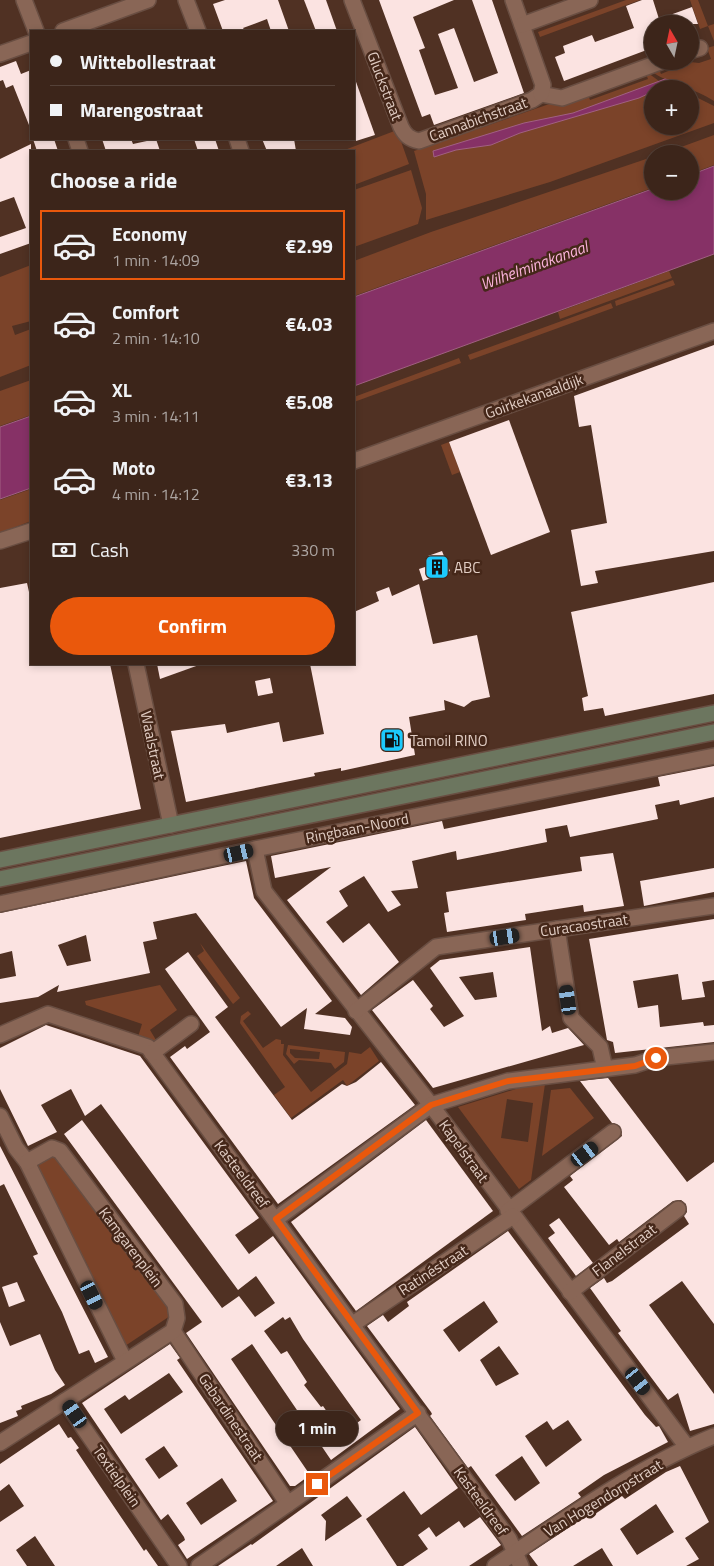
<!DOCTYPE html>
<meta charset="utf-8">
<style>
body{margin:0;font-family:"Titillium Web",sans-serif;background:#432d23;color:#f1f3f6;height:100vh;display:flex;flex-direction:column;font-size:19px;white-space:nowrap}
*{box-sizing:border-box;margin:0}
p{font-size:16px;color:#aca5a2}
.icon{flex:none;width:28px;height:28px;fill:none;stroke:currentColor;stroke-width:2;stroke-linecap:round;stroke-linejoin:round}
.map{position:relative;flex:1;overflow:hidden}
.side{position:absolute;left:30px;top:150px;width:325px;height:515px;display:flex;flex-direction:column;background:#3c251a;border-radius:0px;box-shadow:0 2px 8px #0003,0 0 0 1px #554239}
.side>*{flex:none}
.banner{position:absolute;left:30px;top:30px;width:325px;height:110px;border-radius:0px;box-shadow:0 2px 8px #0003,0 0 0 1px #554239;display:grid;align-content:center;height:110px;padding:0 20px;background:#3c251a}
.needle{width:32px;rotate:351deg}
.controls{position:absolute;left:644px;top:15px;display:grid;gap:10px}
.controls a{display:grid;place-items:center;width:55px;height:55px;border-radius:50%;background:#3c251a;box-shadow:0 2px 8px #0003,0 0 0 1px #554239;font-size:25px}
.end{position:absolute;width:22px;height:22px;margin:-11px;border:6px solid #ea580c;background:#fff;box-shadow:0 0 0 2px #fff}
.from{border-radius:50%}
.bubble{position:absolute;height:35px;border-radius:18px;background:#3c251a;box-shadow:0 2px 8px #0003,0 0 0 1px #554239;font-size:16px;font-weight:700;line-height:35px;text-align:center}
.car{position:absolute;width:15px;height:30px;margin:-15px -8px;border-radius:6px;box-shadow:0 0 4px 1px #0007;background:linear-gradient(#222 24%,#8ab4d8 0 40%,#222 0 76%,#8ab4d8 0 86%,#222 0)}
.banner b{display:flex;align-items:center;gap:18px;height:48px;font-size:19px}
.banner b+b{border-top:1px solid #554239}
.banner i{width:12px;height:12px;background:#f1f3f6}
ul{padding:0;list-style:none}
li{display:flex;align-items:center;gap:15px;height:70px;margin:0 10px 8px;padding:0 10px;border:2px solid transparent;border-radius:0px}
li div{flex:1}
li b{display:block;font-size:19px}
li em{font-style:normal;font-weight:700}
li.active{border-color:#ea580c}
li>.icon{width:45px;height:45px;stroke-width:1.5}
h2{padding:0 20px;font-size:22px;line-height:60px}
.pay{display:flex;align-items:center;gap:12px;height:55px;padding:0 20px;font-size:19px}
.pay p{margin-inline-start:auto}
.button{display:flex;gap:10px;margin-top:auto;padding:10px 20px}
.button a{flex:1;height:58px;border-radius:30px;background:#ea580c;color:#fff;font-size:20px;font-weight:700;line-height:58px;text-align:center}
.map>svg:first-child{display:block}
</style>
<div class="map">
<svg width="714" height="1566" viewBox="0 0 714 1566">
<rect width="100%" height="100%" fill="#503123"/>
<!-- green -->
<g fill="#7b4329" fill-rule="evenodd">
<polygon points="626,0 640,0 540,37 538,32"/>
<polygon points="690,0 698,0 708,26 714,24 714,41 708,26 700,29"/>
<path d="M714,46V101C694,88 672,85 652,72L659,69L661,74L690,62L699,63L711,59L707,48Z"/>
<polygon points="648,73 659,81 677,89 652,89 652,126 690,126 690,94 714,106 714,123 550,182 426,220 426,194 414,151 558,101 588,95 590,100 648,79 646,74"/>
<polygon points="397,130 409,164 354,185 354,151 342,151"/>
<polygon points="714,135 714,165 690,174 690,154 662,154"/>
<polygon points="652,157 652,188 354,296 354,261 431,232"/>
<polygon points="411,170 422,208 418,224 354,247 354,190"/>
<polygon points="31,265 31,321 12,326 15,335 31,329 31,365 0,377 0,277"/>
<polygon points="669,271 672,278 560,319 558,312"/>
<polygon points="673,280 675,285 616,306 615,301"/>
<polygon points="611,303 613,308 470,360 468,355"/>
<polygon points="459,358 461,363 354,402 354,397"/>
<polygon points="31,380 31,415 0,426 0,391"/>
<polygon points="449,442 460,472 452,475 441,445"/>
<polygon points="31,489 31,521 0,533 0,500"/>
<polygon points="200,943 240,998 233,1004 197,956 204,951"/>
<polygon points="160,985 177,1010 150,1030 156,1040 151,1044 138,1037 142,1024 86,1005 85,1001"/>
<polygon points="248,1011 251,1014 243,1021 263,1048 276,1039 281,1040 281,1044 284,1044 283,1055 311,1092 347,1064 349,1052 361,1054 370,1047 379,1061 347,1086 343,1080 291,1118 274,1095 285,1087 240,1023 241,1016"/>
<path d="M288,1045L345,1052L344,1062L335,1069L331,1063L299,1060L294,1064L286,1054ZM290,1049L320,1052L319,1059L295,1058L290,1053Z"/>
<path d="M545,1084L531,1180L519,1189L458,1107L519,1088ZM507,1099L533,1103L528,1142L501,1138Z"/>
<polygon points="570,1088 594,1118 542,1156 551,1090"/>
<polygon points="54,1154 168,1306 170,1316 125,1346 85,1271 89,1268 85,1260 81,1263 36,1165"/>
</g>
<!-- water -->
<g fill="#863166" stroke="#a16082">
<polygon points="665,79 669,80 665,87 652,89 652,92 639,98 520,133 491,145 456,150 434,157 433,151 524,123 573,113"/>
<polygon points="714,166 714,254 354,386 354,297 652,189 652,191 690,191 690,175"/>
<polygon points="31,416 31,488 0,499 0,427"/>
</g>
<!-- building -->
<g fill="#fbe3e1" fill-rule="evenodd">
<polygon points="225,0 278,0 289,31 271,31 267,19 243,28 245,31 223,31 213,4"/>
<polygon points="304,0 326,0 337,31 316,31"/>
<polygon points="379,0 454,0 413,17 425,48 419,50 435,95 458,88 438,34 454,28 474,82 498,73 472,0 492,0 524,93 434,125 430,114 422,117"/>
<polygon points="642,0 653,0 659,19 692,7 698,24 652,24 652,48 564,81 555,57 565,53 563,46 592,35 595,42 634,28 626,6"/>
<polygon points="16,61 21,74 31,70 31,130 13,85 6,88 3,80 0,81 0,67"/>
<polygon points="355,79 375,135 356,141 354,135"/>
<polygon points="33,139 54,139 58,151 37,151"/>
<polygon points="102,139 131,139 133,144 156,139 160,151 106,151"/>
<polygon points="194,139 215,139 219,151 198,151"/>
<polygon points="262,139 294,139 296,151 267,151"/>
<polygon points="31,144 31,243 0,254 0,237 26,228 14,197 0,202 0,159"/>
<polygon points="714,345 714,551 595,571 598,583 581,586 571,530 607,523 591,425 579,427 574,396"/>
<polygon points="509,420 550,532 491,555 449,442"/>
<polygon points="442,551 450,571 423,581 419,569 431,565 428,556"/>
<polygon points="714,582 714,694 605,716 603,708 584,711 582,698 588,696 571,612"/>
<polygon points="27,583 31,601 31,664 110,664 141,809 0,838 0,588"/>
<polygon points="419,584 433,644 477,635 490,697 472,701 464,707 444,700 445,710 409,717 415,755 341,771 341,768 314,773 315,776 186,802 171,731 225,724 227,733 279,722 283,742 324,734 310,664 354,664 354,612 379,601 376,592 389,587 392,596"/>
<polygon points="157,664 199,664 199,665 160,679"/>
<polygon points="270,678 273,693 258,696 255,681"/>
<polygon points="714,766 714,797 680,805 679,800 655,805 658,819 570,837 567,825 545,829 547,842 457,860 456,851 412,861 418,888 391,891 401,905 388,912 364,876 339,891 348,906 326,922 343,943 369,923 399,962 361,995 287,900 331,867 275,878 271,856 442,821 444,829 660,786 658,777"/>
<polygon points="613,853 624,906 584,912 583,905 525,914 526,920 447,932 444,913 449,912 446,892 582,871 580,857"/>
<path d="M246,861L254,898L332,1001L315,1014L345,1018L352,1027L350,1035L304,1029L307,1008L281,1027L196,913L153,922L157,939L143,942L150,973L57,992L59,985L38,997L0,1003V979L16,976L12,951L0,954V913ZM86,935L91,961L67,966L58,945Z"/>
<polygon points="714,868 714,892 644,906 640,881"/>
<polygon points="714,919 714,980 702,982 705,997 682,1000 678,974 633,981 638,1008 658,1005 660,1027 703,1022 704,1026 714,1025 714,1042 615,1053 613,1042 607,1040 589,939"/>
<path d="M530,947L542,1031L550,1026L552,1033L568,1028L584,1045L433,1088L372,1010L413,980L433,1006L430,1009L444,1027L464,1016L430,968L440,960ZM493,972L497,997L475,1000L459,977Z"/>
<polygon points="188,952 228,1007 215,1017 292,1120 342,1084 347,1086 356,1082 381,1062 415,1105 278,1204 170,1057 185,1046 187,1049 210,1032 165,969"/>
<path d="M46,1025L140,1056L259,1218L235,1235L249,1254L273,1236L400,1409L331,1460L252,1344L231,1359L310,1475L295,1486H290L186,1333L202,1322L64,1134L82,1120L222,1308L239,1296L255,1317L275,1303L256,1276L238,1290L101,1104L85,1116L71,1089L41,1105L57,1132L28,1146L0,1089V1048ZM283,1317L285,1320L290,1317L303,1339L361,1420L342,1434L323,1406L321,1407L304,1385L307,1382L287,1351L281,1354L264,1331Z"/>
<polygon points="608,1078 687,1182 714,1162 714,1324 682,1281 649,1305 714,1394 714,1424 690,1431 678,1393 668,1400 618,1333 621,1331 590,1288 604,1278 607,1283 612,1281 689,1224 684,1216 687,1212 686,1204 681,1200 673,1201 619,1242 617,1239 609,1245 564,1187 573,1180 570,1176 622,1136 620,1126 612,1123 580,1081"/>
<polygon points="426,1120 493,1211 356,1311 291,1222"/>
<polygon points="0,1146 108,1357 95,1363 89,1350 79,1354 62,1312 33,1256 38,1254 4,1184 0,1186"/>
<polygon points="559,1218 593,1263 576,1276 548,1238 555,1233 549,1225"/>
<path d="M508,1231L645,1415L656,1427L659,1426L668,1442L604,1475L578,1493L581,1497L522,1536L471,1466L468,1468L430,1416L432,1414L431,1412L367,1326L383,1315L388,1322L409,1306L407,1302ZM484,1301L498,1322L459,1352L443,1330ZM499,1346L519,1374L496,1386L480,1360ZM568,1420L582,1440L546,1467L525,1436L547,1421L553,1430ZM522,1456L540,1483L515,1501L495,1475Z"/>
<polygon points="17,1282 25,1301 9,1307 2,1287"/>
<polygon points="0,1322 10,1346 40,1334 55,1370 65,1385 51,1394 21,1406 22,1409 16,1411 18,1416 0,1423"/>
<path d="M170,1344L180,1358L177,1360L273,1501L187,1559L178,1545L185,1540L184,1537L168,1514L161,1520L82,1403ZM169,1373L183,1392L121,1434L104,1409L125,1395L129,1400ZM164,1446L178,1466L159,1479L145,1459ZM222,1478L237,1501L201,1525L186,1503Z"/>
<polygon points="59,1424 68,1438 71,1437 79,1448 76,1450 100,1486 144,1551 146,1549 158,1566 55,1566 35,1536 16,1550 27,1566 0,1566 0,1522 24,1506 9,1484 0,1491 0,1464"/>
<path d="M415,1427L458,1488L421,1515L404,1491L366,1519L397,1566H313L302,1548L276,1566H218L251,1544L252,1545ZM347,1496L362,1516L325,1541L326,1521L321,1515Z"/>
<path d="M680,1466L709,1522L685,1538L699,1559L686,1566H613L602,1548L573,1566H538L529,1554L591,1513L592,1516L622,1496L625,1499L666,1472ZM656,1504L674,1532L637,1555L620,1529Z"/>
<polygon points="480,1517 501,1545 469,1566 403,1566 428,1549 418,1535 429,1527 436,1537 459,1521 464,1528"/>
</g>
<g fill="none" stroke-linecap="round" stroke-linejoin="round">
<!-- street casing -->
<g stroke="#694e42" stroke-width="18">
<g id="street">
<polyline points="24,0 36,31"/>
<polyline points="186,0 198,31"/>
<path d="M352,0L401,127C405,135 409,139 419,141L532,100L541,94L562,98L663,61"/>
<polyline points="513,0 543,85 541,94"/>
<polyline points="522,25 590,0"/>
<polyline points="63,31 148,0"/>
<polyline points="690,51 700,48"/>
<polyline points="0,54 31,43"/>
<polyline points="76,139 80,151"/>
<polyline points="237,139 241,151"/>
<polyline points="354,461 714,331"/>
<polyline points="0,541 31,531"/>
<polyline points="136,664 171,825"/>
<polyline points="255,849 264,891 431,1105 687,1447"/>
<polyline points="0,904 255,849 714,756"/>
<polyline points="557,929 571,1018 600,1047 605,1069"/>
<polyline points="356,1011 436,947 714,906"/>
<polyline points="0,1035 48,1014 148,1047 509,1539 521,1566"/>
<polyline points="152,1053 191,1024"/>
<polyline points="0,1116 16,1148 27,1162 125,1361"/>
<polyline points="508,1211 613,1132"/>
<polyline points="276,1219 431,1105 508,1081 635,1065 656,1058 714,1052"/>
<polyline points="570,1292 678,1209"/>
<polyline points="353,1324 513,1216"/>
<polyline points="173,1331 288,1504"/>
<polyline points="65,1401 179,1566"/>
<polyline points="0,1443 173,1331 177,1318 175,1304 60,1151 52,1148 27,1162"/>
<polyline points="199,1566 418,1413"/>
<path d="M495,1566C565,1519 636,1468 714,1436"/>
</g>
</g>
<!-- secondary casing -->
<g stroke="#694e42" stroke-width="18">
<g id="secondary">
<polyline points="0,860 714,713"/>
<polyline points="0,879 714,732"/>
</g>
</g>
<!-- street -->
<use href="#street" stroke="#896656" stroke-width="15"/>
<!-- secondary -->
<use href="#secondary" stroke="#6c765f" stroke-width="15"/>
</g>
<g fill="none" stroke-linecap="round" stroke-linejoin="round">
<!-- route -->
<polyline stroke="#ea580c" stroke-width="6" points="317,1484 418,1413 276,1219 431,1105 508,1081 635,1066 656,1058"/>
</g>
<!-- icons -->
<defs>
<g id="building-square" transform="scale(1.25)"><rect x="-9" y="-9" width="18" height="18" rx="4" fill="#1cc9fc" stroke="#452719"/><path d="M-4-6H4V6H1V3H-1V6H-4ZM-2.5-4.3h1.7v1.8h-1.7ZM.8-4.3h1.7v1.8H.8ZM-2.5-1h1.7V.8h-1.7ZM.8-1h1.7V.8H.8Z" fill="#111"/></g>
<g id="fuel-square" transform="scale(1.25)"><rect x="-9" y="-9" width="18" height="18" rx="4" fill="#1cc9fc" stroke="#452719"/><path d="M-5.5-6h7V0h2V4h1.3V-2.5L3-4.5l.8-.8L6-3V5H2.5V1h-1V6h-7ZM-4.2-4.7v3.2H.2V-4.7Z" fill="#111"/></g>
</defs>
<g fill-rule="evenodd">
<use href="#building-square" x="437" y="567"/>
<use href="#fuel-square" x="392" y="740"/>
</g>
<g text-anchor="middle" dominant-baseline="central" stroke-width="5" stroke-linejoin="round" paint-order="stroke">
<!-- street labels -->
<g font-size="15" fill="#e1cdc4" stroke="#452719">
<text transform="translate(385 86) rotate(69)">Gluckstraat</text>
<text transform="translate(478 119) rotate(-20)">Cannabichstraat</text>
<text transform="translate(534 396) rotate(-20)">Goirkekanaaldijk</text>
<text transform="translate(153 745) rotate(78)">Waalstraat</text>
<text transform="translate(357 828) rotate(-11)">Ringbaan-Noord</text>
<text transform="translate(584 925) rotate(-8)">Curacaostraat</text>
<text transform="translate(464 1151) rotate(54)">Kapelstraat</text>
<text transform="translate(242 1174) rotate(53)">Kasteeldreef</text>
<text transform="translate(131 1247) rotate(53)">Kamgarenplein</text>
<text transform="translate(624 1250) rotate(-37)">Flanelstraat</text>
<text transform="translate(433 1270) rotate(-33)">Ratinéstraat</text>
<text transform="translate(231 1417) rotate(56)">Gabardinestraat</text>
<text transform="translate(117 1476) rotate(55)">Textielplein</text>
<text transform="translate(603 1498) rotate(-31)">Van Hogendorpstraat</text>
<text transform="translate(481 1501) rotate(54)">Kasteeldreef</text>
</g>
<!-- poi labels -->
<g font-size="15" fill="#e1cdc4" stroke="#452719" text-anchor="start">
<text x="454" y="567">ABC</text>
<text x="410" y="740">Tamoil RINO</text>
</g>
<!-- water labels -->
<g font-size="16" font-style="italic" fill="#fab2da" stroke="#452719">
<text transform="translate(534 265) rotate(-20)">Wilhelminakanaal</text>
</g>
</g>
</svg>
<div class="controls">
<a><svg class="needle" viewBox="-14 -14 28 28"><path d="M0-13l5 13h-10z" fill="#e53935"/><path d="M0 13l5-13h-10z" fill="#aca5a2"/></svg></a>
<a>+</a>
<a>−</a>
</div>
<i class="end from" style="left:656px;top:1058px"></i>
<i class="end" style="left:317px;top:1484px"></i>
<div class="bubble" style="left:276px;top:1411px;width:82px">1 min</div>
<i class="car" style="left:239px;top:853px;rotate:77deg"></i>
<i class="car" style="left:505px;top:937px;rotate:81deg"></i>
<i class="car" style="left:568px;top:1000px;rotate:352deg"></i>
<i class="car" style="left:585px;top:1154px;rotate:53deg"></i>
<i class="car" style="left:92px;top:1295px;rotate:154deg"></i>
<i class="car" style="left:638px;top:1381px;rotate:143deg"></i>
<i class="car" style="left:75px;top:1414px;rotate:325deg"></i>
<div class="banner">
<b><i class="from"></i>Wittebollestraat</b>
<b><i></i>Marengostraat</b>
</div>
<section class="side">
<h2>Choose a ride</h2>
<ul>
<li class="active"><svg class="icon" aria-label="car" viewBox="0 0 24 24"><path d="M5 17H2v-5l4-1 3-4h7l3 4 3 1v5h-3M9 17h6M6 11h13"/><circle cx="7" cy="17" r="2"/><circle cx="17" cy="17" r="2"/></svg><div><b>Economy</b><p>1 min · 14:09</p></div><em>€2.99</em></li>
<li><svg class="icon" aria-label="car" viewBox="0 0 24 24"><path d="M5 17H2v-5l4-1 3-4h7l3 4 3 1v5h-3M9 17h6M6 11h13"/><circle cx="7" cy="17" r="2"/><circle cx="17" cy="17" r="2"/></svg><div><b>Comfort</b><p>2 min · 14:10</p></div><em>€4.03</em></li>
<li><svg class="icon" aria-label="car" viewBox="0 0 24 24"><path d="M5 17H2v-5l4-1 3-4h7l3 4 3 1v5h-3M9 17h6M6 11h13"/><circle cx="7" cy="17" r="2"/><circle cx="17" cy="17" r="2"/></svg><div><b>XL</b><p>3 min · 14:11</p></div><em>€5.08</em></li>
<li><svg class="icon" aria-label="car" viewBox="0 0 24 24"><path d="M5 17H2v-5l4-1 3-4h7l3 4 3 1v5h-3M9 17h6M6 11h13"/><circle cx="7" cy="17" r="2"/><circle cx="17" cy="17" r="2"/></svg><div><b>Moto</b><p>4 min · 14:12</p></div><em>€3.13</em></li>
</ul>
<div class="pay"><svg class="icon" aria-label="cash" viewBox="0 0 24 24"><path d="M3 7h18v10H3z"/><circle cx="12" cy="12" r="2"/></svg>Cash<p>330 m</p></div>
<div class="button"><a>Confirm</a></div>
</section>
</div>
